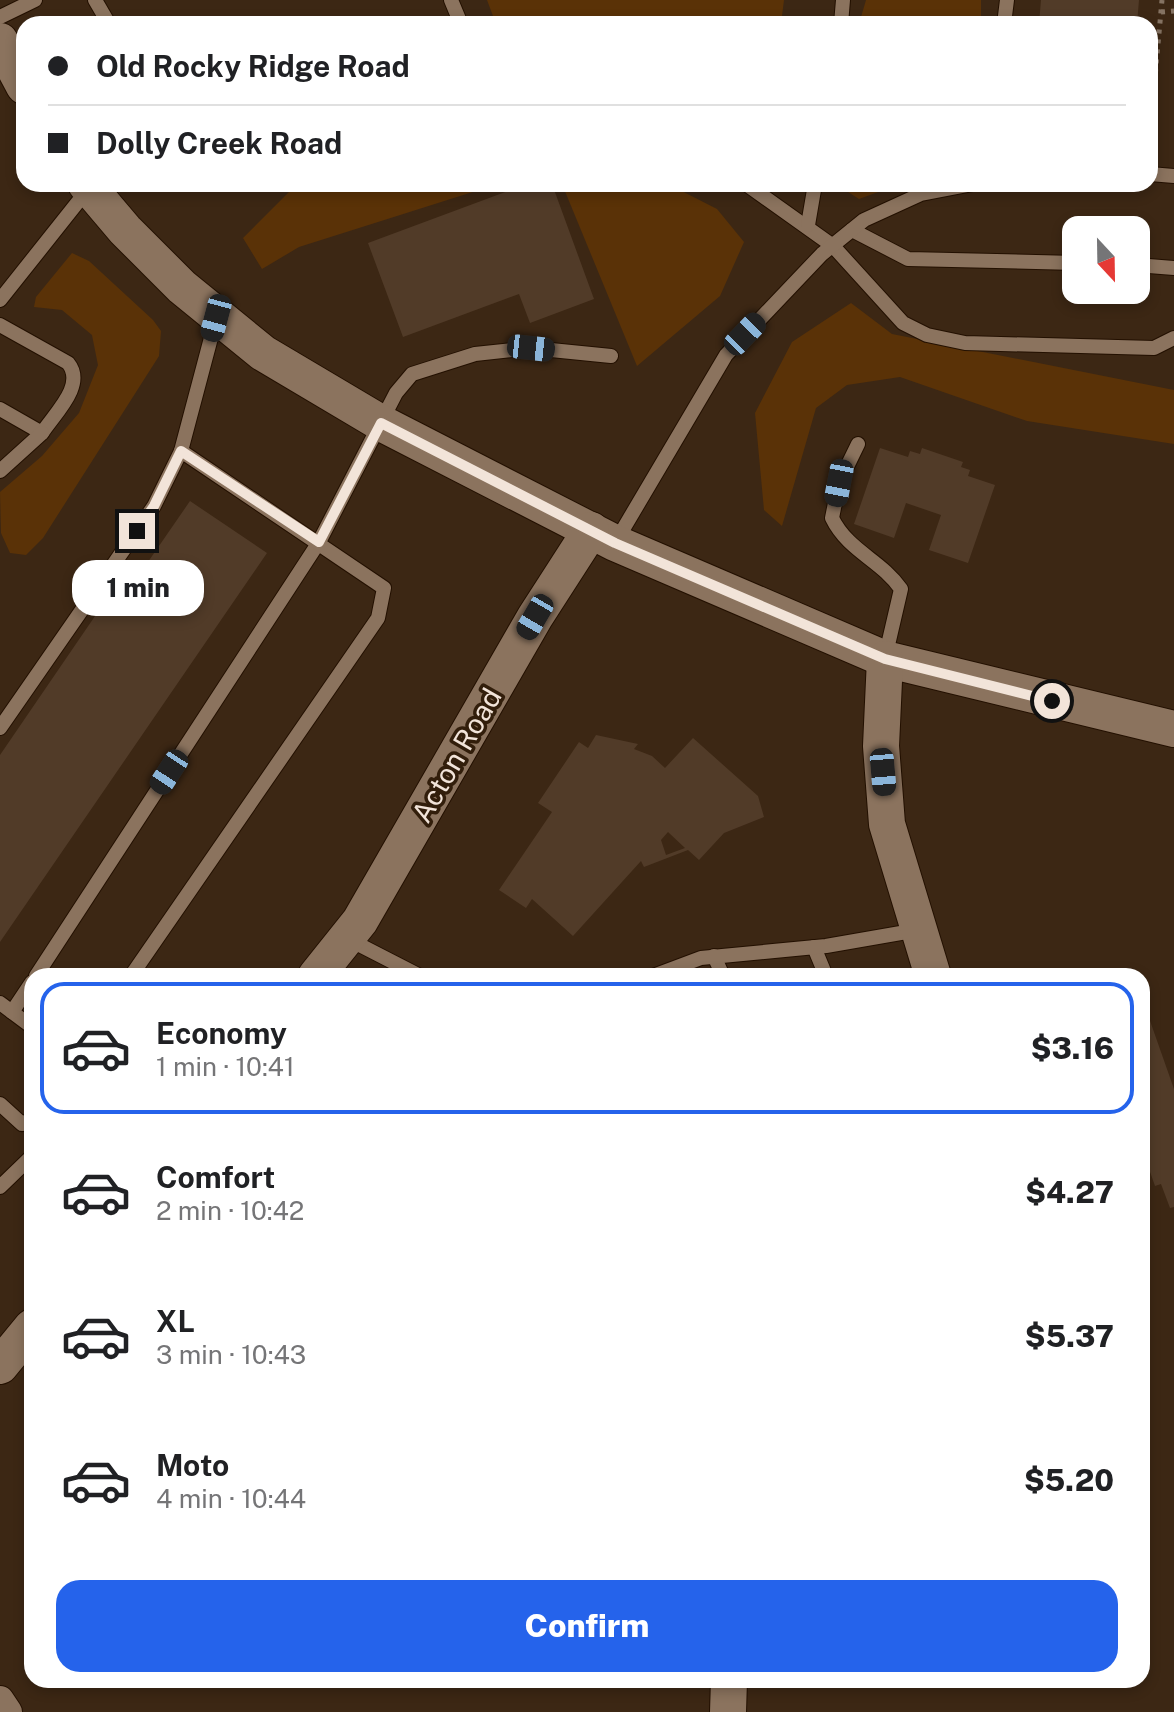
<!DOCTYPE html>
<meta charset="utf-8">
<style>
body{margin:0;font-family:"Public Sans",sans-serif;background:#f6f6f6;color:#202124;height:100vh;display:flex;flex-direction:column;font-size:30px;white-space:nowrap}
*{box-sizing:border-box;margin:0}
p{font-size:26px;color:#757577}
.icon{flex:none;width:44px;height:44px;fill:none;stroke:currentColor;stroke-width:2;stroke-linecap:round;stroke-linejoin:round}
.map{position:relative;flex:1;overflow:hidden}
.sheet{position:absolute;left:24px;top:968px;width:1126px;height:720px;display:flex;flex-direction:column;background:#fff;border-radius:24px;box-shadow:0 4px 12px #0003}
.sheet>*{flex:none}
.banner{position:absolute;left:16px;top:16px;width:1142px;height:176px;border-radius:24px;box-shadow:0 4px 12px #0003;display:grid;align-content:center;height:176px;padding:0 32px;background:#fff}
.needle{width:52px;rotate:158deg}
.tools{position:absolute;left:1062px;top:216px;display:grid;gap:16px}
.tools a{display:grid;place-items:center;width:88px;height:88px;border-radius:16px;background:#fff;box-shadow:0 4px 12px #0003;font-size:40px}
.end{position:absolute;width:36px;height:36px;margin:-18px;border:10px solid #f2e4d9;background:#111;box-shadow:0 0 0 4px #111}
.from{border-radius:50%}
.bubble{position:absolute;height:56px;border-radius:24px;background:#fff;box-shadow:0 4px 12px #0003;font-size:26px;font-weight:800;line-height:56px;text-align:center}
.car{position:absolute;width:24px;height:48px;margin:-24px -12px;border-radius:10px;box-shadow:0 0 6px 2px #0007;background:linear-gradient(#222 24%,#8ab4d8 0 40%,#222 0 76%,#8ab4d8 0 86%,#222 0)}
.banner b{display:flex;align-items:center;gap:28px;height:76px;font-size:30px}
.banner b+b{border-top:2px solid #e0e0e0}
.banner i{width:20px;height:20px;background:#202124}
ul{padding:14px 0 0;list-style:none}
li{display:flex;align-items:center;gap:24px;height:132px;margin:0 16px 12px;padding:0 16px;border:4px solid transparent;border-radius:24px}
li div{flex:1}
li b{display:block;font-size:30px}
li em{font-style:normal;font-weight:800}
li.current{border-color:#2563eb}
li>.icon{width:72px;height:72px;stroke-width:1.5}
.button{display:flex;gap:16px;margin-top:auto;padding:16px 32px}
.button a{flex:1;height:92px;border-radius:24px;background:#2563eb;color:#fff;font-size:32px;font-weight:800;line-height:92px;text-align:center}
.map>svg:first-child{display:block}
</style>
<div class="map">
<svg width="1174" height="1712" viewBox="0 0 1174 1712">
<rect width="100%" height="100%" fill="#3c2714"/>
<!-- green -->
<g fill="#5a3207">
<polygon points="487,0 784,0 781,24 496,24"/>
<polygon points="866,0 981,0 981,24 859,24"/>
<polygon points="306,184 498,184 299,247 262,269 243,238 290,191"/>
<polygon points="562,184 668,184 717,209 744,242 720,296 637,366"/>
<polygon points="845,184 900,184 859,199 845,190"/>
<polygon points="72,253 89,261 153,320 161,331 159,356 43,538 26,555 10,553 1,533 0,492 42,456 79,413 98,365 92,335 62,310 34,307 36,297"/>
<polygon points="851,303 892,334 1174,390 1174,444 1027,421 900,377 847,385 816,408 782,526 764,510 755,413 792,342"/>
</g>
<!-- building -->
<g fill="#513b28" fill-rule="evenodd">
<polygon points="1041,0 1139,0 1137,24 1039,24"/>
<polygon points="527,184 552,184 594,299 530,323 519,294 403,337 368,243"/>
<polygon points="880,448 908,457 910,451 920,454 922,448 963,462 961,467 970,470 968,476 995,485 968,563 929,550 941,515 906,503 894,538 854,524"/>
<polygon points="190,501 267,553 0,942 0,755 119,581 130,588"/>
<path d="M596,735L638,744L634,749L652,756L665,768L693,738L758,796L764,817L724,833L699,860L688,850L644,867L641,861L573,936L532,899L526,908L499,890L552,812L538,803L579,742L588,748ZM668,832L685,848L666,855L661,840Z"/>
<polygon points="1142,998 1174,1089 1174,1207 1170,1208 1161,1184 1155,1186 1142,1149"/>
</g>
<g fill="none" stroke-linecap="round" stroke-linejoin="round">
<!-- service casing -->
<g stroke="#231000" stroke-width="16">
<g id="service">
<polyline points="95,0 109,24"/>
<polyline points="451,0 461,24"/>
<polyline points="0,17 35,0"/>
<polyline points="841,24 843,0"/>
<polyline points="1004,24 1007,0"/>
<polyline points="1150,174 1174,176"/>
<polyline points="746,184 833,246 903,323 927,335 965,343 1154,348 1174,338"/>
<polyline points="808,225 815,184"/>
<polyline points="852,230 908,259 1076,263"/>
<polyline points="1136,265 1174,268"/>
<polyline points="0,300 89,188"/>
<path d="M0,325L68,363C86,385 55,413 42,433L0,409"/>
<path d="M858,444L839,483L832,518C848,551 881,560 901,589L885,658"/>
<polyline points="0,471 42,433"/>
<polyline points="615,543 726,355 822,254 864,220 921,194 973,184"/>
<polyline points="0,728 154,506 181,451 216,319"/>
<polyline points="346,938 420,976"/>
<polyline points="814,947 826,976"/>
<polyline points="714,956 723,976"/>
<polyline points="36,976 319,542 396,393 412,374 475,354 531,348 611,356"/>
<polyline points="131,976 378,618 384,588 181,451"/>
<polyline points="653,976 701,958 826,946 918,930"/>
<polyline points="0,1003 32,1027"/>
<polyline points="12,1012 32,982"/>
<polyline points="0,1104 22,1124 32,1119"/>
<polyline points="0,1187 32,1156"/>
</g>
</g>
<!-- minor casing -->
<g stroke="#231000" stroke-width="30">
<polyline id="minor" points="0,1700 8,1712"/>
</g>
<!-- tertiary casing -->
<g stroke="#231000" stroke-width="38">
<g id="tertiary">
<polyline points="0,41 24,86"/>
<polyline points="86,184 125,230 182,287 263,353 381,423 615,543 885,659 1174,729"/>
<polyline points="885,659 881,746 887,824 933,976"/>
<polyline points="316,976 360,921 535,617 591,530"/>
<polyline points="0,1366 32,1327"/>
<polyline points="728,1712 729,1680"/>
</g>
</g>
<!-- path -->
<g stroke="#857363" stroke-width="5" stroke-dasharray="4 6" stroke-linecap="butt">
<polyline points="1161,12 1174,11"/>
<polyline points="1150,133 1162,0"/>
</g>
<!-- service -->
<use href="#service" stroke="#8b735e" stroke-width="14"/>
<!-- minor -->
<use href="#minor" stroke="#8b735e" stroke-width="28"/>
<!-- tertiary -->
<use href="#tertiary" stroke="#8b735e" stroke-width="36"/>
</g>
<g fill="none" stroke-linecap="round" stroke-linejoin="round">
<!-- route -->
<polyline stroke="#f2e4d9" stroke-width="10" points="137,531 154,506 181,451 319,542 381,423 615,543 885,659 1052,701"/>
</g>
<g text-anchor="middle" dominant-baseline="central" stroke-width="7" stroke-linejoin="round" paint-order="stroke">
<!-- street labels -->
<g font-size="28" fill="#f2e4d9" stroke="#321e0b">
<text transform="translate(456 755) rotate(-60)">Acton Road</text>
</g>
</g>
</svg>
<div class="tools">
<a><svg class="needle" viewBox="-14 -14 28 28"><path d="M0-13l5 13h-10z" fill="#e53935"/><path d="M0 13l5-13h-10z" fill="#757577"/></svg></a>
</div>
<i class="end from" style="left:1052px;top:701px"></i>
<i class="end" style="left:137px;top:531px"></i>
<div class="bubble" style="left:72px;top:560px;width:132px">1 min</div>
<i class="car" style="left:216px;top:318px;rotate:195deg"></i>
<i class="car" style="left:745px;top:334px;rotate:44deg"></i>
<i class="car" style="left:531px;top:348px;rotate:96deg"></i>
<i class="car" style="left:839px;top:483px;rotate:191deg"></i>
<i class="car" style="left:535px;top:617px;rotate:210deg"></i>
<i class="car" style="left:169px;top:772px;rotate:213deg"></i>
<i class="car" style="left:883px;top:772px;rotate:175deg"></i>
<div class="banner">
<b><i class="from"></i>Old Rocky Ridge Road</b>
<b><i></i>Dolly Creek Road</b>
</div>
<section class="sheet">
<ul>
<li class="current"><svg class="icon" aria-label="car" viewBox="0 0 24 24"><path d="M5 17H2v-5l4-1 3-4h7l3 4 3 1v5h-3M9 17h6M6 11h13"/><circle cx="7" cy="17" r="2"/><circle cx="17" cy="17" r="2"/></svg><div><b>Economy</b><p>1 min · 10:41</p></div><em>$3.16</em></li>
<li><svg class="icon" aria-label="car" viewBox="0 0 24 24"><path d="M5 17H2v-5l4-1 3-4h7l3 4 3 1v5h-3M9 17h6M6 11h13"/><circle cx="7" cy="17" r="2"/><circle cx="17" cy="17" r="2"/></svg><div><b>Comfort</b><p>2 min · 10:42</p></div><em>$4.27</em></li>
<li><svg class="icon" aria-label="car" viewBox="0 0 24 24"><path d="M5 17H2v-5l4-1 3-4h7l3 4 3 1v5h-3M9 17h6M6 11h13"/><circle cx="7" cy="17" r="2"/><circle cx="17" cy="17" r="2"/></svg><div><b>XL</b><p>3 min · 10:43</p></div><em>$5.37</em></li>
<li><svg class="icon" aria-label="car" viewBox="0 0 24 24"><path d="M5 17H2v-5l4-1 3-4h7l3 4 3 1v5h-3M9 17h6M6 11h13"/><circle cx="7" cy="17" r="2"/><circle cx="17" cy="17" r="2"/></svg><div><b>Moto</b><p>4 min · 10:44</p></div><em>$5.20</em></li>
</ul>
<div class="button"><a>Confirm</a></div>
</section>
</div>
